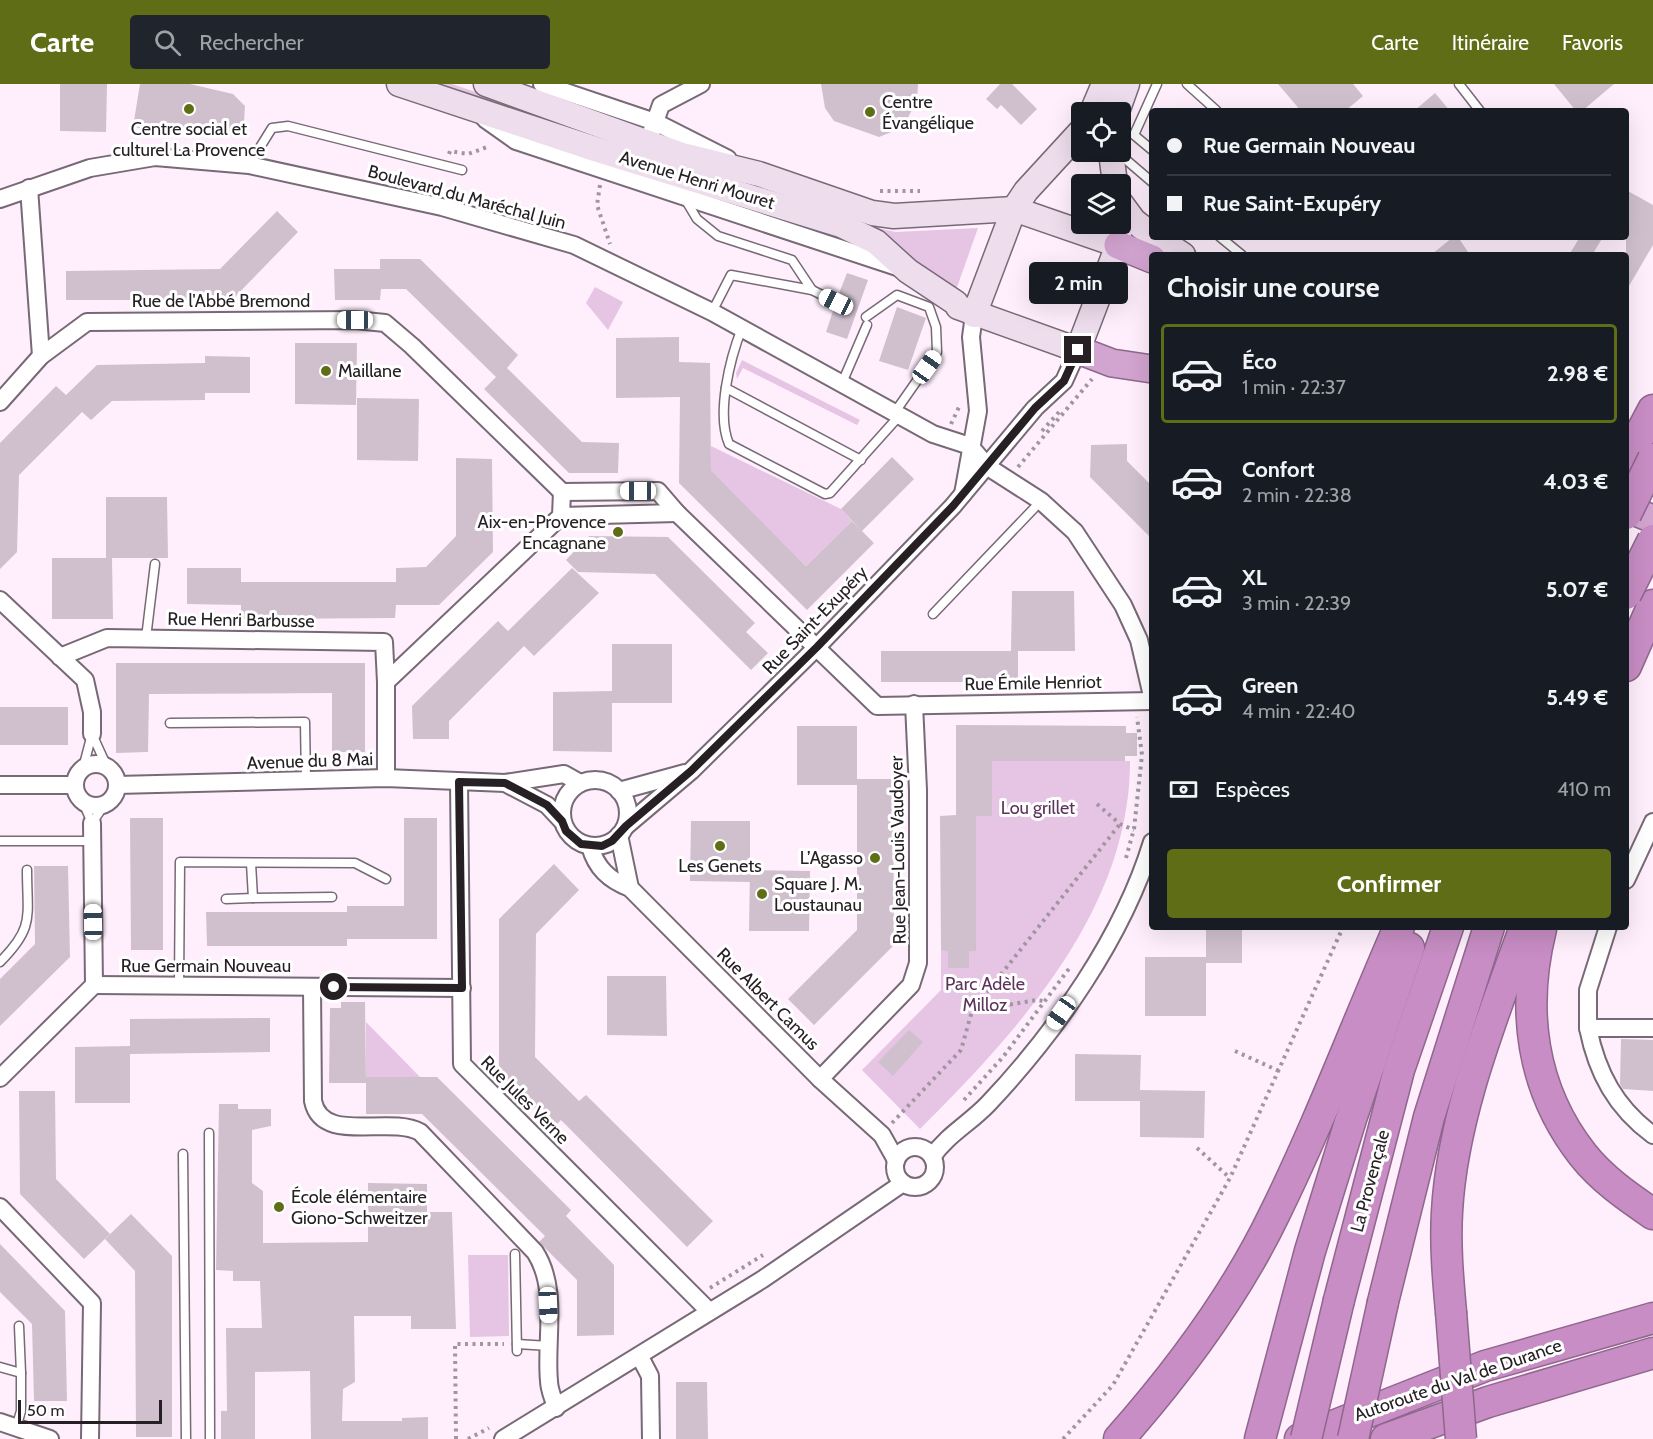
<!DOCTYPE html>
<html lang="fr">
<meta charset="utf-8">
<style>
body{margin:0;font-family:Cabin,sans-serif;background:#20242c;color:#f1f3f6;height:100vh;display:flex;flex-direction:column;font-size:22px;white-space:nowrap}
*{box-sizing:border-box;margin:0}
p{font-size:20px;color:#9ea1a6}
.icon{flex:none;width:33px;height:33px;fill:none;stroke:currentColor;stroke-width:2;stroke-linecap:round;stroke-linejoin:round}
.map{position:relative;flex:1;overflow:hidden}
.drawer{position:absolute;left:1149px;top:168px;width:480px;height:678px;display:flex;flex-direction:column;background:#171b24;border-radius:6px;box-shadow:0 6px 24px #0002}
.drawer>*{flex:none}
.hud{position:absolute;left:1149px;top:24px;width:480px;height:132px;border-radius:6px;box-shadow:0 6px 24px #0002;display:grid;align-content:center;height:132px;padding:0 18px;background:#171b24}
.tools{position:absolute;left:1071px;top:18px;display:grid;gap:12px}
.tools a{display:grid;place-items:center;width:60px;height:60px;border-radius:6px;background:#171b24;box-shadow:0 6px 24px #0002;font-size:30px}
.scale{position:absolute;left:18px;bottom:15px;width:144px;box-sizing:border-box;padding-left:6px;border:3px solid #262025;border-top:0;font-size:16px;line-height:21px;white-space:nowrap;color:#262025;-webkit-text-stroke:4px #fff;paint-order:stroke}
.end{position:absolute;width:27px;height:27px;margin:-14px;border:8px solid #262025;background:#fff;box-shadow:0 0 0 3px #fff}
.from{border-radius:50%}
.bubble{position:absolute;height:42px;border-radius:6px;background:#171b24;box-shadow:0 6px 24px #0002;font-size:20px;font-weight:700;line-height:42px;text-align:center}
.car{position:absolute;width:18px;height:36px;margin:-18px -9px;border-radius:8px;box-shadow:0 0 4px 2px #0007;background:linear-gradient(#fff 24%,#345 0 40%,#fff 0 76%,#345 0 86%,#fff 0)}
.hud b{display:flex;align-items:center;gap:21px;height:57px;font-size:22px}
.hud b+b{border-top:2px solid #363941}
.hud i{width:15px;height:15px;background:#f1f3f6}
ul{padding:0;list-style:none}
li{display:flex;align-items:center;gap:18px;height:99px;margin:0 12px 9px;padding:0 6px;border:3px solid transparent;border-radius:6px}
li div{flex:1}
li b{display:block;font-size:22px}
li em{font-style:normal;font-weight:700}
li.active{border-color:#5f6d17}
li>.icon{width:54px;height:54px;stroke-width:1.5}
h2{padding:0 18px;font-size:27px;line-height:72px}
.pay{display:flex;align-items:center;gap:15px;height:66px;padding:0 18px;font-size:22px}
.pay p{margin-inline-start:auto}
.primary-button{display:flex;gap:12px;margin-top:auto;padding:12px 18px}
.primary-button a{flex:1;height:69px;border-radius:6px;background:#5f6d17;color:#fff;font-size:24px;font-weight:700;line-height:69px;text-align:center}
header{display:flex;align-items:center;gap:36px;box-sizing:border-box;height:84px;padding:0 30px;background:#5f6d17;color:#fff}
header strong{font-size:28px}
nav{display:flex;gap:33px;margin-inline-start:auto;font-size:21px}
.search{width:420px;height:54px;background:#20242c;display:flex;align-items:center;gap:15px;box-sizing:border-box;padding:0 21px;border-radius:6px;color:#9ea1a6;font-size:22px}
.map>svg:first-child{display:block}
</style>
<header>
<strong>Carte</strong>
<div class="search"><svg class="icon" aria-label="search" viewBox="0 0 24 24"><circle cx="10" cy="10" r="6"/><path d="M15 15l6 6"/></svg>Rechercher</div>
<nav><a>Carte</a><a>Itinéraire</a><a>Favoris</a></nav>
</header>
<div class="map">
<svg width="1653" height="1355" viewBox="0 0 1653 1355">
<rect width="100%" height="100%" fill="#ffeffd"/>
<!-- green -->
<g fill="#e6c5e4">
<polygon points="431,0 452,0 609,53 606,59"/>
<polygon points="863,141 896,148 978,144 955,209"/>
<polygon points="595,203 623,218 608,246 586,219"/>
<polygon points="742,276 860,336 857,341 743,284 737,295 736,289"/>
<polygon points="711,362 841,425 852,437 806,482 711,386"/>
<path d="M992,677H1130C1130,826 1019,946 920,1045L862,986L941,906V866H976V732Z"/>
<polygon points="366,938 420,993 366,993"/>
<polygon points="468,1171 508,1171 509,1252 470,1253"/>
</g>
<!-- building -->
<g fill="#d0c0ce">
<polygon points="60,0 107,0 106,48 60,47"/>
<polygon points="140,0 190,0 233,10 245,22 244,38 238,46 225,53 162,44 162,47 133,43"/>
<polygon points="821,0 918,0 917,17 906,37 894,47 879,53 834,37 825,24"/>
<polygon points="1000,0 1012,0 1037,25 1021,41 1001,21 997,25 986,15"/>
<polygon points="1278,0 1353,0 1363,12 1345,27 1301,27"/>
<polygon points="1554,0 1614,0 1582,27 1576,27"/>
<polygon points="1435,9 1450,27 1414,27"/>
<polygon points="1626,106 1653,121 1653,161 1626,207"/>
<polygon points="277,127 298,148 232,216 66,216 66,187 220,185"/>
<polygon points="1453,153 1458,153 1470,171 1431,171"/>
<polygon points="1580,153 1603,153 1592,171 1569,171"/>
<polygon points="380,175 420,175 518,271 507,284 582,358 619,359 618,389 569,389 484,305 496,293 406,205 381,205 380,216 335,216 334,185 380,185"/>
<polygon points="847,189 868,196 847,255 826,248 834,224 842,220 838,212"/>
<polygon points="897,223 926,234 908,286 879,277"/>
<polygon points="679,253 679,278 710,279 711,386 806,482 852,437 861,446 841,425 892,373 914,395 862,447 874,459 807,526 679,399 680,313 616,314 616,254"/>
<polygon points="295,259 357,259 356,321 295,320"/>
<polygon points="205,272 250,273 250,309 205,309 205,316 112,317 91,336 82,328 19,391 17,468 0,485 0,359 56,302 66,311 97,281 205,279"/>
<polygon points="357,314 419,315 418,377 357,376"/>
<polygon points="1127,360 1127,377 1152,402 1152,455 1090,393 1091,361"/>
<polygon points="456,374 492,375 493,468 439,521 396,521 395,534 241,535 241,521 187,520 187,484 241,484 241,498 396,498 396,484 426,483 456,452"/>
<polygon points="106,413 167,413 168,474 108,474 112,474 113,535 52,535 52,474 106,474"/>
<polygon points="589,452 668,453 755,539 746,548 768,569 751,586 655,490 578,488 566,476"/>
<polygon points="572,484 599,509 534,572 524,562 449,637 449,655 413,655 412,622 498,537 508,547"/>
<polygon points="1012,507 1074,507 1075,567 1018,567 1018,598 881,598 881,567 1011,567"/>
<polygon points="612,560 672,560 672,619 612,619 612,668 553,667 553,608 612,607"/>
<polygon points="116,579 365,579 365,668 332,668 332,609 149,610 148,668 116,669"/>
<rect x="0" y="623" width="68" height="38"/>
<polygon points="956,641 1126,642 1126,649 1137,649 1137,672 1125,672 1125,677 992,677 992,732 976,732 976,867 969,867 969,884 948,884 948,867 941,866 940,732 956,731"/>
<polygon points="797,642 857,642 857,695 893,695 894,861 814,941 788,915 857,846 857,701 797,701"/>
<polygon points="130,734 163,734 163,866 131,866"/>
<polygon points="404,734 437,734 437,855 347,855 347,862 207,862 206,828 347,828 347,822 404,822"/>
<polygon points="691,737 750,737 750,798 690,797"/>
<polygon points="554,780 579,806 536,850 535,973 579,1017 586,1011 713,1137 687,1163 561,1036 554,1043 499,989 499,835"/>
<polygon points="34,782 68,782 70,873 0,942 0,895 35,860"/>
<polygon points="750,786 810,787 809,847 749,847"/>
<rect x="1206" y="843" width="36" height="36"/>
<rect x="1145" y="873" width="61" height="59"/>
<polygon points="607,892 666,892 667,952 607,951"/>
<polygon points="341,918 365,918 366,998 366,993 437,993 571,1126 566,1132 614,1181 614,1251 577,1252 577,1196 539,1158 545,1152 422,1030 366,1030 366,999 329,999 330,924 341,924"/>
<polygon points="270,934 270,968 130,970 130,1019 75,1019 75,963 130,962 130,935"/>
<polygon points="909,946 923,958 893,992 878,978"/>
<polygon points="1621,955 1653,956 1653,1007 1623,1005 1620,1000"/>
<polygon points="1075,970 1141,971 1140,1006 1205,1007 1204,1054 1140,1053 1140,1017 1075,1017"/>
<polygon points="19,1007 55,1007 56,1095 110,1150 84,1175 20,1110"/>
<polygon points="219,1020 238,1020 238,1025 271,1025 271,1042 252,1046 252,1099 263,1107 263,1159 368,1158 368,1099 427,1100 427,1128 452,1128 456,1245 411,1245 411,1232 354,1232 355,1298 343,1305 342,1337 402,1337 402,1334 428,1333 428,1355 311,1355 310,1287 255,1288 255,1355 221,1355 221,1327 227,1327 226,1244 262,1244 260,1197 233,1197 233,1187 216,1186"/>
<polygon points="131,1130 172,1172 172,1353 136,1353 135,1187 105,1155"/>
<polygon points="0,1160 65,1227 67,1317 34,1317 32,1240 0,1208"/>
<polygon points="676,1298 707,1298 708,1355 676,1355"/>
</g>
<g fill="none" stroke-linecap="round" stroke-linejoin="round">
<!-- service casing -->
<g stroke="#776a76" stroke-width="11">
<g id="service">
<polyline points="1187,0 1217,27"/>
<polyline points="1459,0 1480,27"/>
<polyline points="1152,66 1134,51 1157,0"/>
<polyline points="1117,68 1152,98"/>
<polyline points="249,81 272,44 288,42 462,86"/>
<polyline points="685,115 697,135 718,152 792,176 812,206"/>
<polyline points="1220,153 1242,171"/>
<polyline points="712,228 731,191 812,206 836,218"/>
<polyline points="866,233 897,211 929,223 936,243 937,268 895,328"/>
<path d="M742,244C730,274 716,330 729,360L825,410L830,409L900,331"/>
<polyline points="842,299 867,241"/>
<polyline points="726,304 861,376"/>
<polyline points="933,530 1041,417"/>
<polyline points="146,554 155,480"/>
<polyline points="170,639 305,638 306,697"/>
<polyline points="92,650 107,683"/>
<polyline points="83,684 92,650"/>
<polyline points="82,716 92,739"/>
<polyline points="92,739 105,720"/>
<polyline points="0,757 92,757"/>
<polyline points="253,814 332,813"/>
<polyline points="226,815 253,814 251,779"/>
<path d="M0,878C35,843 27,833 27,786"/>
<polyline points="179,902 180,778 355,779 386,795"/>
<polyline points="209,1049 210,1355"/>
<polyline points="183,1070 186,1355"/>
<polyline points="515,1170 517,1267"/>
<polyline points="19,1242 21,1289"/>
<polyline points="517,1260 549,1262"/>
<polyline points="0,1283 21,1289 21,1327 16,1344"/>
</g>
</g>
<!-- minor casing -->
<g stroke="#776a76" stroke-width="20">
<g id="minor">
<polyline points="542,0 655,38 728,75"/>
<polyline points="485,35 516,57 900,184"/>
<polyline points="651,49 661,21 701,0"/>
<polyline points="29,104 41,272"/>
<polyline points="0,115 90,84 155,73 249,81 442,123 574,161 712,228 933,350 970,362 988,383 1041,417 1075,448 1123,521 1139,556 1152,612"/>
<polyline points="0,318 41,272 87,238 355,236 385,239 412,262 562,408"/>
<polyline points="562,408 658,407 677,429 877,622 1152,617"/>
<polyline points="963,410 978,327 971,253 974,231"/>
<polyline points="561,432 677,429"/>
<polyline points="0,516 85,596 92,628 92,650"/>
<polyline points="60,573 107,554 384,558 386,598"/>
<circle cx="96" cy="701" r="21"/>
<polyline points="386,694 386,598 561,432 562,408"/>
<circle cx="595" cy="729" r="33"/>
<polyline points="459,698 462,980 709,1227"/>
<polyline points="505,699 547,721 562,737"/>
<polyline points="0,701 75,701"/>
<polyline points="117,701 386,694 505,699 564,690 580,699"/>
<polyline points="619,707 685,689"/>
<polyline points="626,742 691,687 817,563 953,422 1035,324 1064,297 1078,266"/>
<polyline points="619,751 630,804"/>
<path d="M590,762C596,784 609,796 630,804L820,995L882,1051L896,1076"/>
<polyline points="1626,796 1653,738"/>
<polyline points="1608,843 1588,906 1588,944 1653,944"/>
<polyline points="94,901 462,904"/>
<path d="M312,903L313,1017C322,1061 388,1031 420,1048L535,1168C559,1205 545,1256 549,1297C549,1306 554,1316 556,1324"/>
<path d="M1588,944C1597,989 1616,1024 1653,1051"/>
<polyline points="0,994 94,901 92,739"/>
<polyline points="820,995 911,901 918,879 918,706 914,620"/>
<circle cx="915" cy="1083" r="20"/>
<path d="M932,1073C947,1051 970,1039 988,1020C1056,948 1123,853 1152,758"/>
<polyline points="0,1123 92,1219 90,1355"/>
<polyline points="640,1273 650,1292 651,1355"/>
<polyline points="0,1338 50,1355"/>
<polyline points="503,1355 763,1195 903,1099"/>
</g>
</g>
<!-- secondary casing -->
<g stroke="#776a76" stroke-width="27">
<g id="secondary">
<polyline points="399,0 595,65 841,141 876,158 908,187 956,219 958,223 1078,266 1118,161 1120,136"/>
<polyline points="486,0 682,71 759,90 872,129 894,132 1014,125 1118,161"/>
<polyline points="1092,28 1104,0"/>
<polyline points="1117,28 1127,0"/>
<polyline points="1111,68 1115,100"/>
<polyline points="1120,118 1134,137 1152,151"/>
<polyline points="1156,153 1183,171"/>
<polyline points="974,231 1014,125 1026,107 1082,46"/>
</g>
</g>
<!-- trunk casing -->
<g stroke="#8f678c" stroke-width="30">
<g id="trunk">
<polyline points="1118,161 1152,175"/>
<polyline points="1078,266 1112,279 1152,285"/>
<polyline points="1626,424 1653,435"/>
</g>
</g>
<!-- motorway casing -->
<g stroke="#8f678c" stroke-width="33">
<g id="motorway">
<polyline points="1626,377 1653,326"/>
<polyline points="1626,582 1653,521"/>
<path d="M1541,845C1521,925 1531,1005 1583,1071C1602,1095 1628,1113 1653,1130"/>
<polyline points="1339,1216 1399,986 1448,843"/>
<polyline points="1383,1218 1429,1033 1489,843"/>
<path d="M1451,1228C1448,1195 1445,1161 1447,1128C1452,1032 1493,932 1525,843"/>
<path d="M1119,1355C1179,1287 1234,1214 1274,1131C1320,1038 1357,939 1399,843"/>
<polyline points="1260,1355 1310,1167 1351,1035 1409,864"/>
<polyline points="1300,1355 1485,1282 1653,1234"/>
<polyline points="1386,1355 1488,1318 1653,1269"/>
</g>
</g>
<!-- path -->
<g stroke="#a196a0" stroke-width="4" stroke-dasharray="3 4.5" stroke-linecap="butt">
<polyline points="449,70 450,67 468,70 490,62"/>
<polyline points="600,101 597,121 610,160"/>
<polyline points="880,107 920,107"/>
<polyline points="951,340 959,323"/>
<polyline points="1042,347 1059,328"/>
<polyline points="1018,383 1092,295"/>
<polyline points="1097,720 1120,740 1134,746"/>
<polyline points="1126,774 1134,745 1142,671 1137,633"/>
<polyline points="973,927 1036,916 1045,917"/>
<polyline points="1235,967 1279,987"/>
<polyline points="964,1016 1003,973 1071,882"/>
<polyline points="892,1039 961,966 972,927 1120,740"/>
<polyline points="1197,1064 1230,1094"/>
<polyline points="710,1204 763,1171"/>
<polyline points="456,1355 455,1260 504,1260"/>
<polyline points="468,1355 489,1344"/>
<polyline points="1063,1355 1113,1301 1230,1094 1343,843"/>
</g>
<!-- service -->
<use href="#service" stroke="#fff" stroke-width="8"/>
<!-- minor -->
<use href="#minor" stroke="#fff" stroke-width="16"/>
<!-- secondary -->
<use href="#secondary" stroke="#eedded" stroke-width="24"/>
<!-- trunk -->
<use href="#trunk" stroke="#d2a4d0" stroke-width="27"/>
<!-- motorway -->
<use href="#motorway" stroke="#c78dc4" stroke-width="30"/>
<!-- motorway-bridge casing -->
<g stroke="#8f678c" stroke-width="33" stroke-linecap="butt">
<g id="motorway-bridge">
<polyline points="1626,430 1653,375"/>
<polyline points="1626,510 1653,456"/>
<polyline points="1451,1228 1461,1355"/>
<polyline points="1306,1355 1339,1216"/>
<polyline points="1353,1355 1383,1218"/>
</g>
</g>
<!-- motorway-bridge -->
<use href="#motorway-bridge" stroke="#c78dc4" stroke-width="30"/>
</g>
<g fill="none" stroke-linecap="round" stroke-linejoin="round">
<!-- route -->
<polyline stroke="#262025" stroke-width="8" points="334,903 462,904 459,698 505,699 547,721 562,737 566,747 581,760 602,762 612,757 626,742 691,687 817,563 953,422 1035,324 1064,297 1078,266"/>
</g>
<!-- markers -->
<g fill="#5f6d17" stroke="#fff" stroke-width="2">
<circle cx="189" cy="25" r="6"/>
<circle cx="870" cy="28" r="6"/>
<circle cx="326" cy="287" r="6"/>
<circle cx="618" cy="448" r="6"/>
<circle cx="720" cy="762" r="6"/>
<circle cx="875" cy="774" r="6"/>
<circle cx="762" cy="810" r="6"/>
<circle cx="279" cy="1123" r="6"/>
</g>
<g text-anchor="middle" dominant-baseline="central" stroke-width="6" stroke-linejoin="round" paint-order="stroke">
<!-- poi labels -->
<g font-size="18" fill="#262025" stroke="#fff" text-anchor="start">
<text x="882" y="18">Centre<tspan x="882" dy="21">Évangélique</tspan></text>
<text x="189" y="45" text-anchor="middle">Centre social et<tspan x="189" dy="21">culturel La Provence</tspan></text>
<text x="338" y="287">Maillane</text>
<text x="606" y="438" text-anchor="end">Aix-en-Provence<tspan x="606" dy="21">Encagnane</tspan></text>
<text x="863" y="774" text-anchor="end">L’Agasso</text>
<text x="720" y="782" text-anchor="middle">Les Genets</text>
<text x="774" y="800">Square J. M.<tspan x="774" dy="21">Loustaunau</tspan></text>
<text x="291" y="1113">École élémentaire<tspan x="291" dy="21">Giono-Schweitzer</tspan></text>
</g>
<!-- street labels -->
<g font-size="18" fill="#262025" stroke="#fff">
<text transform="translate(697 96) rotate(17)">Avenue Henri Mouret</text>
<text transform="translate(467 113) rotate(15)">Boulevard du Maréchal Juin</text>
<text x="221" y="217">Rue de l'Abbé Bremond</text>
<text transform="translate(241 536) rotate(1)">Rue Henri Barbusse</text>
<text transform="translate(815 536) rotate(-46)">Rue Saint-Exupéry</text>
<text transform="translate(1033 599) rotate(-1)">Rue Émile Henriot</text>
<text transform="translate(310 677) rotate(-2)">Avenue du 8 Mai</text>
<text transform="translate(898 766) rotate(-91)">Rue Jean-Louis Vaudoyer</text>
<text x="206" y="882">Rue Germain Nouveau</text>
<text transform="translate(768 915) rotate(45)">Rue Albert Camus</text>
<text transform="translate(525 1016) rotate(45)">Rue Jules Verne</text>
<text transform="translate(1370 1097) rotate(-75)">La Provençale</text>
<text transform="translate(1458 1296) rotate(-19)">Autoroute du Val de Durance</text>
</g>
<!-- park labels -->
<g font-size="18" fill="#5d335c" stroke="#fff">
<text x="1038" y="724">Lou grillet</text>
<text x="985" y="900">Parc Adèle<tspan x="985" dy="21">Milloz</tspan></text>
</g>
</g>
</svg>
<div class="tools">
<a><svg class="icon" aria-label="locate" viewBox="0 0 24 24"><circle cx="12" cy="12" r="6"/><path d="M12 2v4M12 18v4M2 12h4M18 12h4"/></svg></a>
<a><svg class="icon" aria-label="layers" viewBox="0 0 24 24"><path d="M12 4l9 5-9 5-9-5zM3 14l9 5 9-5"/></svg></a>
</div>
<div class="scale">50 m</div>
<i class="end from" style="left:334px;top:903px"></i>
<i class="end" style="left:1078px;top:266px"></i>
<div class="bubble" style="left:1029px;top:178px;width:99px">2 min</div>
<i class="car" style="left:836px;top:218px;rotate:296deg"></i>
<i class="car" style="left:355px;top:236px;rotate:270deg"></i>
<i class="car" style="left:927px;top:283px;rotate:35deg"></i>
<i class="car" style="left:638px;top:407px;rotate:270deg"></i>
<i class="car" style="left:93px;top:838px;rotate:359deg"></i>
<i class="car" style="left:1061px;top:929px;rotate:215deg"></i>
<i class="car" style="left:548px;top:1221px;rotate:177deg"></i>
<div class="hud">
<b><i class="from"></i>Rue Germain Nouveau</b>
<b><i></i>Rue Saint-Exupéry</b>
</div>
<section class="drawer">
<h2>Choisir une course</h2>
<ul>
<li class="active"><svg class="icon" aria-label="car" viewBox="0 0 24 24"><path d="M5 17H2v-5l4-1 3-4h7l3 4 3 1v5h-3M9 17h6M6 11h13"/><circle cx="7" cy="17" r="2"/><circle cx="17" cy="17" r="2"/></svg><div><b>Éco</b><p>1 min · 22:37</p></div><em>2.98 €</em></li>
<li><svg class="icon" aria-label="car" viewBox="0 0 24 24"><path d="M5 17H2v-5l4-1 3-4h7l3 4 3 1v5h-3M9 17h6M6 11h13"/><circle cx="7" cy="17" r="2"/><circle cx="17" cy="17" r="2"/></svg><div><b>Confort</b><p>2 min · 22:38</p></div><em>4.03 €</em></li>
<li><svg class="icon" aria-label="car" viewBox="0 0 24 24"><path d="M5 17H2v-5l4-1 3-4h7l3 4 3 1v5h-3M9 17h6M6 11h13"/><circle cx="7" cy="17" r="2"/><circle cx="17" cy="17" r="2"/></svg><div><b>XL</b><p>3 min · 22:39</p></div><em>5.07 €</em></li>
<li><svg class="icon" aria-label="car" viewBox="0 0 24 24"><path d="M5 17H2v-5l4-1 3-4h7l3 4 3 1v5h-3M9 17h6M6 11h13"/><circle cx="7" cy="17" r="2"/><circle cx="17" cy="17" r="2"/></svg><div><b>Green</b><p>4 min · 22:40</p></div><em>5.49 €</em></li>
</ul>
<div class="pay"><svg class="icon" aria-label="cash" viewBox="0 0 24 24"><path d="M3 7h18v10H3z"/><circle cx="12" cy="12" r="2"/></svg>Espèces<p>410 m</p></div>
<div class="primary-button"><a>Confirmer</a></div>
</section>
</div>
